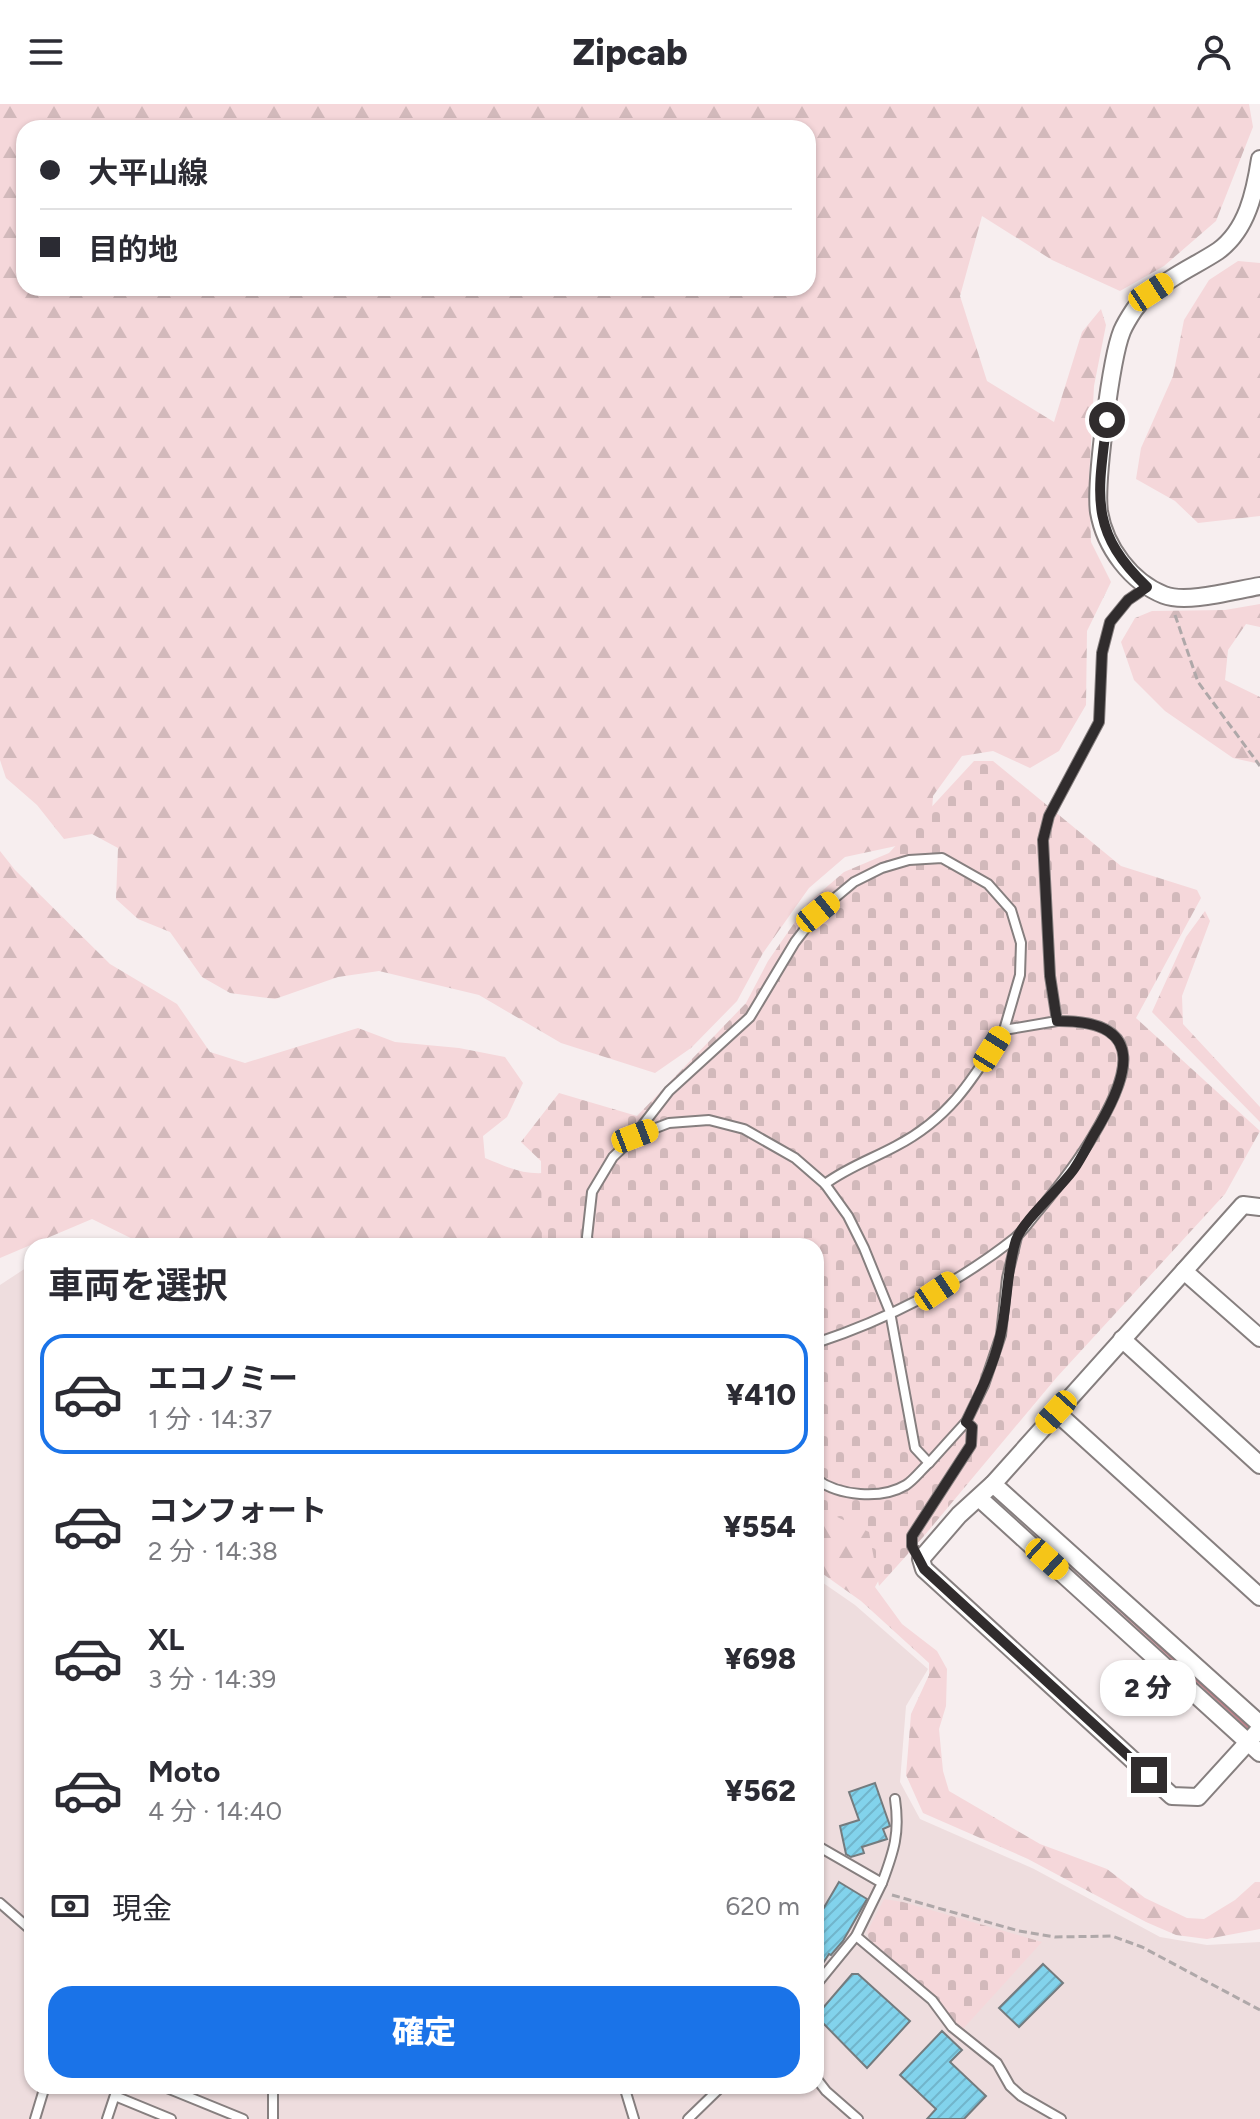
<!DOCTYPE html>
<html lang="ja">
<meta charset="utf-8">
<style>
body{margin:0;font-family:Figtree,"Noto Sans JP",sans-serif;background:#f2f2f3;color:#2b2b33;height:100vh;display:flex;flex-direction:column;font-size:30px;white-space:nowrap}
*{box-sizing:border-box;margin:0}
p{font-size:26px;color:#7c7c81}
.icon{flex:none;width:44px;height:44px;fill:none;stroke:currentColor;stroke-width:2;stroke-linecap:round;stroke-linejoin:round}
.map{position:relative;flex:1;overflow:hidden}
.details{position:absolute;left:24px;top:1134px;width:800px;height:856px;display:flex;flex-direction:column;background:#fff;border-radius:24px;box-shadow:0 2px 6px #0004}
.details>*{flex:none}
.hud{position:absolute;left:16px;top:16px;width:800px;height:176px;border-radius:24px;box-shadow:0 2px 6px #0004;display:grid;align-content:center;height:176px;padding:0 24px;background:#fff}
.end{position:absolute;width:36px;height:36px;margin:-18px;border:10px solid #302c2d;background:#fff;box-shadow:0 0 0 4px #fff}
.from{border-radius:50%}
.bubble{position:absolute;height:56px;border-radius:24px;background:#fff;box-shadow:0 2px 6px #0004;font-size:26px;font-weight:800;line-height:56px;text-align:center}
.car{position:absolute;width:24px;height:48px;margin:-24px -12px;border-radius:10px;box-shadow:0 0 6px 2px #0007;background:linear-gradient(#f5c518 24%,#345 0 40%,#f5c518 0 76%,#345 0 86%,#f5c518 0)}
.hud b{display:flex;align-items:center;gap:28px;height:76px;font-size:30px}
.hud b+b{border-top:2px solid #e1e1e2}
.hud i{width:20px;height:20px;background:#2b2b33}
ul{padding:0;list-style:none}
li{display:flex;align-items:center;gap:24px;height:120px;margin:0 16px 12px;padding:0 8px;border:4px solid transparent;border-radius:24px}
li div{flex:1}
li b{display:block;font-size:30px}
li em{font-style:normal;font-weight:800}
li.on{border-color:#1a73e8}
li>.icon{width:72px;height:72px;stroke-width:1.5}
h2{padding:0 24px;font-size:36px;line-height:96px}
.pay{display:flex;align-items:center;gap:20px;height:88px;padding:0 24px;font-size:30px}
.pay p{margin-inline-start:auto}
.action{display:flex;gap:16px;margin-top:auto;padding:16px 24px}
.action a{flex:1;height:92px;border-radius:24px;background:#1a73e8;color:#fff;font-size:32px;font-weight:800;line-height:92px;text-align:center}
header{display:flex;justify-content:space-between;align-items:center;height:104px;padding:0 24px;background:#fff;font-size:36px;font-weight:800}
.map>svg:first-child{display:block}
</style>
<header><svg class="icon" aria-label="menu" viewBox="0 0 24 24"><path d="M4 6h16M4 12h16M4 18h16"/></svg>Zipcab<svg class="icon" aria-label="person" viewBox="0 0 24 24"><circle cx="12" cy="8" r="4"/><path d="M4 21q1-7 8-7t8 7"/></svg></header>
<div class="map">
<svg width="1260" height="2015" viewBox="0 0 1260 2015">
<defs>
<pattern id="forest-firs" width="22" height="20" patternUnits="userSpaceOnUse" patternTransform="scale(2)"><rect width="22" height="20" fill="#f5d7da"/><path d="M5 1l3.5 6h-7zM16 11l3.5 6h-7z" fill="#d2b9bb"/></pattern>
<pattern id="cemetery-stones" width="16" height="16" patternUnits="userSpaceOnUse" patternTransform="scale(2)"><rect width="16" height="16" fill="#f5d7da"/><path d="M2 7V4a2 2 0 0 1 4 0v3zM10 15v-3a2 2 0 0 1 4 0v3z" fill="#d2b9bb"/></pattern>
<pattern id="building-hatch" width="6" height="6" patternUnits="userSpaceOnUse" patternTransform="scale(2)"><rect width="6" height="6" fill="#82d3ec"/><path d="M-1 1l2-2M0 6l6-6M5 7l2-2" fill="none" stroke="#71b5cb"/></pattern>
</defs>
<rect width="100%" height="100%" fill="#f7eeef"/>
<!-- built -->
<polygon fill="#eeddde" points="32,1160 32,1982 816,1982 816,1474 855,1501 928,1565 906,1602 900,1678 920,1715 1034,1765 1160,1833 1207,1841 1260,1838 1260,2015 0,2015 0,1181"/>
<!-- forest -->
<g fill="url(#forest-firs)" fill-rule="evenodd">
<path d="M0,0H1249L1253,23L1216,117L1164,162L1120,187L1052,156L982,112L960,192L987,277L1054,318L1082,228L1101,205L1106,221L1094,282L1089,376L1091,438L1111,478L1087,527L1086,601L1059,647L1030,664L993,647L962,652L933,692L931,721L910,739L845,753L809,784L763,849L737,897L691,944L655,969L561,939L479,891L379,867L338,873L275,895L230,889L202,873L170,828L138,815L116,795L118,744L92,730L64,735L37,701L6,674L0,656ZM24,24H808V184H24Z"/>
<polygon points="1238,157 1260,159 1260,412 1198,419 1175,397 1136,375 1141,344 1173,272 1184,216 1209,176"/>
<polygon points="1260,500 1260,523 1246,520 1228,546 1225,576 1260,593 1260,660 1233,654 1165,607 1134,576 1121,538 1135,514 1152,507 1225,506"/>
<path d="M0,747L15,766L110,860L177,900L210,948L245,959L358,924L395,938L459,944L505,953L523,979L507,1013L483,1032L485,1054C519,1068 529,1073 567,1066L570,1142H147L92,1115L0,1154Z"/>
<polygon points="1205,807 1210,817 1182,892 1183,920 1260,1003 1260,1018 1152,908 1186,833"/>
<polygon points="816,1396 893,1398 887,1461 875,1483 902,1520 937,1547 947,1565 946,1602 939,1625 943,1667 949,1687 1040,1740 1107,1765 1145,1794 1187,1814 1204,1815 1235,1796 1255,1778 1260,1778 1260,1825 1207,1835 1176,1831 1146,1818 1028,1755 923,1709 906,1671 911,1610 929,1571 929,1559 861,1497 816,1465"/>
</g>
<!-- cemetery -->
<g fill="url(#cemetery-stones)">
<polygon points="974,657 993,657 1121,762 1197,786 1201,794 1136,914 1260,1027 1225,1090 1057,1273 924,1432 879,1482 869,1428 816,1403 816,1142 542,1142 541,1057 521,1038 559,989 637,1012 746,899 768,857 808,799 844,768 889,749"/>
<polygon points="884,1795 903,1798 1042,1838 962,1926 933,1890 869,1835 867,1828"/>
</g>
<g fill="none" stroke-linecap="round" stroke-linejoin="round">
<!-- stream -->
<polyline stroke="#c7828c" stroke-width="5" points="1073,1462 1255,1628"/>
</g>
<!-- building -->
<g fill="url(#building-hatch)" stroke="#747b7e" stroke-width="2">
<polygon points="875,1679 890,1722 883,1725 887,1735 862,1743 864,1749 851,1753 846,1750 840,1722 859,1716 849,1688"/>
<polygon points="839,1778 867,1795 843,1837 831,1851 829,1850 816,1870 816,1817"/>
<polygon points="1043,1860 1063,1879 1019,1923 999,1904"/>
<polygon points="852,1870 858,1870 910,1917 867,1964 816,1912"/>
<polygon points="942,1927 962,1946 950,1958 986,1992 964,2015 927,2015 936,2005 900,1971"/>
</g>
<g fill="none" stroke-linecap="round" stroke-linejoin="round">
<!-- lane casing -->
<g stroke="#867f7f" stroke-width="12">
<g id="lane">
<polyline points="635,1031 669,987 750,913 795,838 818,808 854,778 882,764 909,756 942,754 988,780 1011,806 1021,839 1020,871 1004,926"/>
<path d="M825,1080C848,1063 872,1055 896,1042C950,1014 973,975 1004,926L1057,917L1050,872L1043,736L1049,712L1099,618L1102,549L1110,518L1128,496L1147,483"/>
<polyline points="589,1142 587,1133 592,1088 613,1053 635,1032 669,1019 709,1016 744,1025 795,1054 825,1080 848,1112 864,1144 890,1208 915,1344 929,1359 966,1318 972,1323 971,1341 912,1432 912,1442 921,1455"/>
<path d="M816,1239C886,1216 957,1180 1015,1134C1024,1126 1031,1115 1039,1106C1059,1082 1077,1059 1093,1032C1126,976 1153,916 1057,917"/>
<polyline points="966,1318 984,1281 1001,1231 1007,1174 1017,1133"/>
<path d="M816,1375C839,1392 881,1396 906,1381C914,1376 922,1365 929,1359"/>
<polyline points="816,1741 882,1779 856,1832 816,1881"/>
<path d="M882,1779C894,1747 900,1729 895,1695"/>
<polyline points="0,1799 32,1827"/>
<polyline points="856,1832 932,1896 952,1923 997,1959 1010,1982 1021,1992 1061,2015"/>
<polyline points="816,1974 826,1987 858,2015"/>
<polyline points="162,1982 243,2015"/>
<polyline points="273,1982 273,2015"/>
<polyline points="624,1982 634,2015"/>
<polyline points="115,1992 171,2015"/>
<polyline points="35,2015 45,1982"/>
<polyline points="107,2015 118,1982"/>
<polyline points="688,2015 722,1982"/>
</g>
</g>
<!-- street casing -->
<g stroke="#867f7f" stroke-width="20">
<g id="street">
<path d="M1260,55C1255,88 1247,126 1218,147C1203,157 1186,165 1171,175C1158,184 1143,192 1134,206C1130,212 1125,220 1122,227C1111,254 1095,379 1099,408C1105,443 1131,478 1164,491C1187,500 1235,486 1260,482"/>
<polyline points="1184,1167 1243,1101 1260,1103"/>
<polyline points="1260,1234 1184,1167 993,1380 959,1411 921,1455 924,1465 1172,1692 1198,1693 1260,1625"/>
<polyline points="1122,1235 1260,1361"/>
<polyline points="1056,1308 1260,1493"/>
<polyline points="993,1380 1260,1620"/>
<polyline points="979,1394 1260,1649"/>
</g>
</g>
<!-- path -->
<g stroke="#afa8a9" stroke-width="3" stroke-dasharray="8 4" stroke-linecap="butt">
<polyline points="1175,511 1198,578 1260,662"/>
<polyline points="892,1791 1019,1827 1055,1833 1112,1832 1142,1843 1260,1906"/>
</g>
<!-- lane -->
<use href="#lane" stroke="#fff" stroke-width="8"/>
<!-- street -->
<use href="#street" stroke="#fff" stroke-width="16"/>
</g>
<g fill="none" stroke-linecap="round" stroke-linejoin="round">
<!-- route -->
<path stroke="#302c2d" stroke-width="10" d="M1107,316C1098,390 1088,427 1147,483L1128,496L1110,518L1102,549L1099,618L1049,712L1043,736L1050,872L1057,917C1143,916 1132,965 1099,1022C1090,1036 1083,1052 1074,1065C1060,1085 1024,1115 1016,1136C1006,1168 1008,1201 1000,1233C993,1263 979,1291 966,1318L972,1323L971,1341L912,1432V1442L924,1465L1149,1671"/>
</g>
</svg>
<i class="end from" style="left:1107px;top:316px"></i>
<i class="end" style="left:1149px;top:1671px"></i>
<div class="bubble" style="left:1100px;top:1556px;width:96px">2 分</div>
<i class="car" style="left:1151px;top:188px;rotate:57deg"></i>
<i class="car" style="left:818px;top:808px;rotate:51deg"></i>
<i class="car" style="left:992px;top:945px;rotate:32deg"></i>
<i class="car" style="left:635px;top:1032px;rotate:69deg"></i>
<i class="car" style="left:937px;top:1187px;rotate:56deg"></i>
<i class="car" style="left:1056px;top:1308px;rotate:222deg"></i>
<i class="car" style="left:1047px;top:1455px;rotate:132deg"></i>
<div class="hud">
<b><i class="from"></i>大平山線</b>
<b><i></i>目的地</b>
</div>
<section class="details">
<h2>車両を選択</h2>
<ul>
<li class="on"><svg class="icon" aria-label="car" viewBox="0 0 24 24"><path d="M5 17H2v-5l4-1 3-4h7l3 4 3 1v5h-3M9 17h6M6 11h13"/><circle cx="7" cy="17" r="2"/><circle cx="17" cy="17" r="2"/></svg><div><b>エコノミー</b><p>1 分 · 14:37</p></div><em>¥410</em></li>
<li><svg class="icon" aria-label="car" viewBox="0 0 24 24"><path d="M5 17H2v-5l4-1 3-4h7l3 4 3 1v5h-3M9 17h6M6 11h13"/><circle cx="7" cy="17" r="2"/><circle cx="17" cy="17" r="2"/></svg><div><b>コンフォート</b><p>2 分 · 14:38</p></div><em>¥554</em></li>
<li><svg class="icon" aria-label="car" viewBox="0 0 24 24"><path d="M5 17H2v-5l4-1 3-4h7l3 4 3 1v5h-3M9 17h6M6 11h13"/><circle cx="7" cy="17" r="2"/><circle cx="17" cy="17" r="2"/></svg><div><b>XL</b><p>3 分 · 14:39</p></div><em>¥698</em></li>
<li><svg class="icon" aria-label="car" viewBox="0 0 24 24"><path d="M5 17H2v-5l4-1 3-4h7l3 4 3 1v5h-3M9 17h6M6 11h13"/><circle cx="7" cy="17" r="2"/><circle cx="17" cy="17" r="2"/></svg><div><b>Moto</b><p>4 分 · 14:40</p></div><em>¥562</em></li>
</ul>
<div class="pay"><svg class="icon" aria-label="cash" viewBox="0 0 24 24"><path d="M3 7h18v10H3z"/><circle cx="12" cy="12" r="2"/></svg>現金<p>620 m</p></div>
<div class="action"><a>確定</a></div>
</section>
</div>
